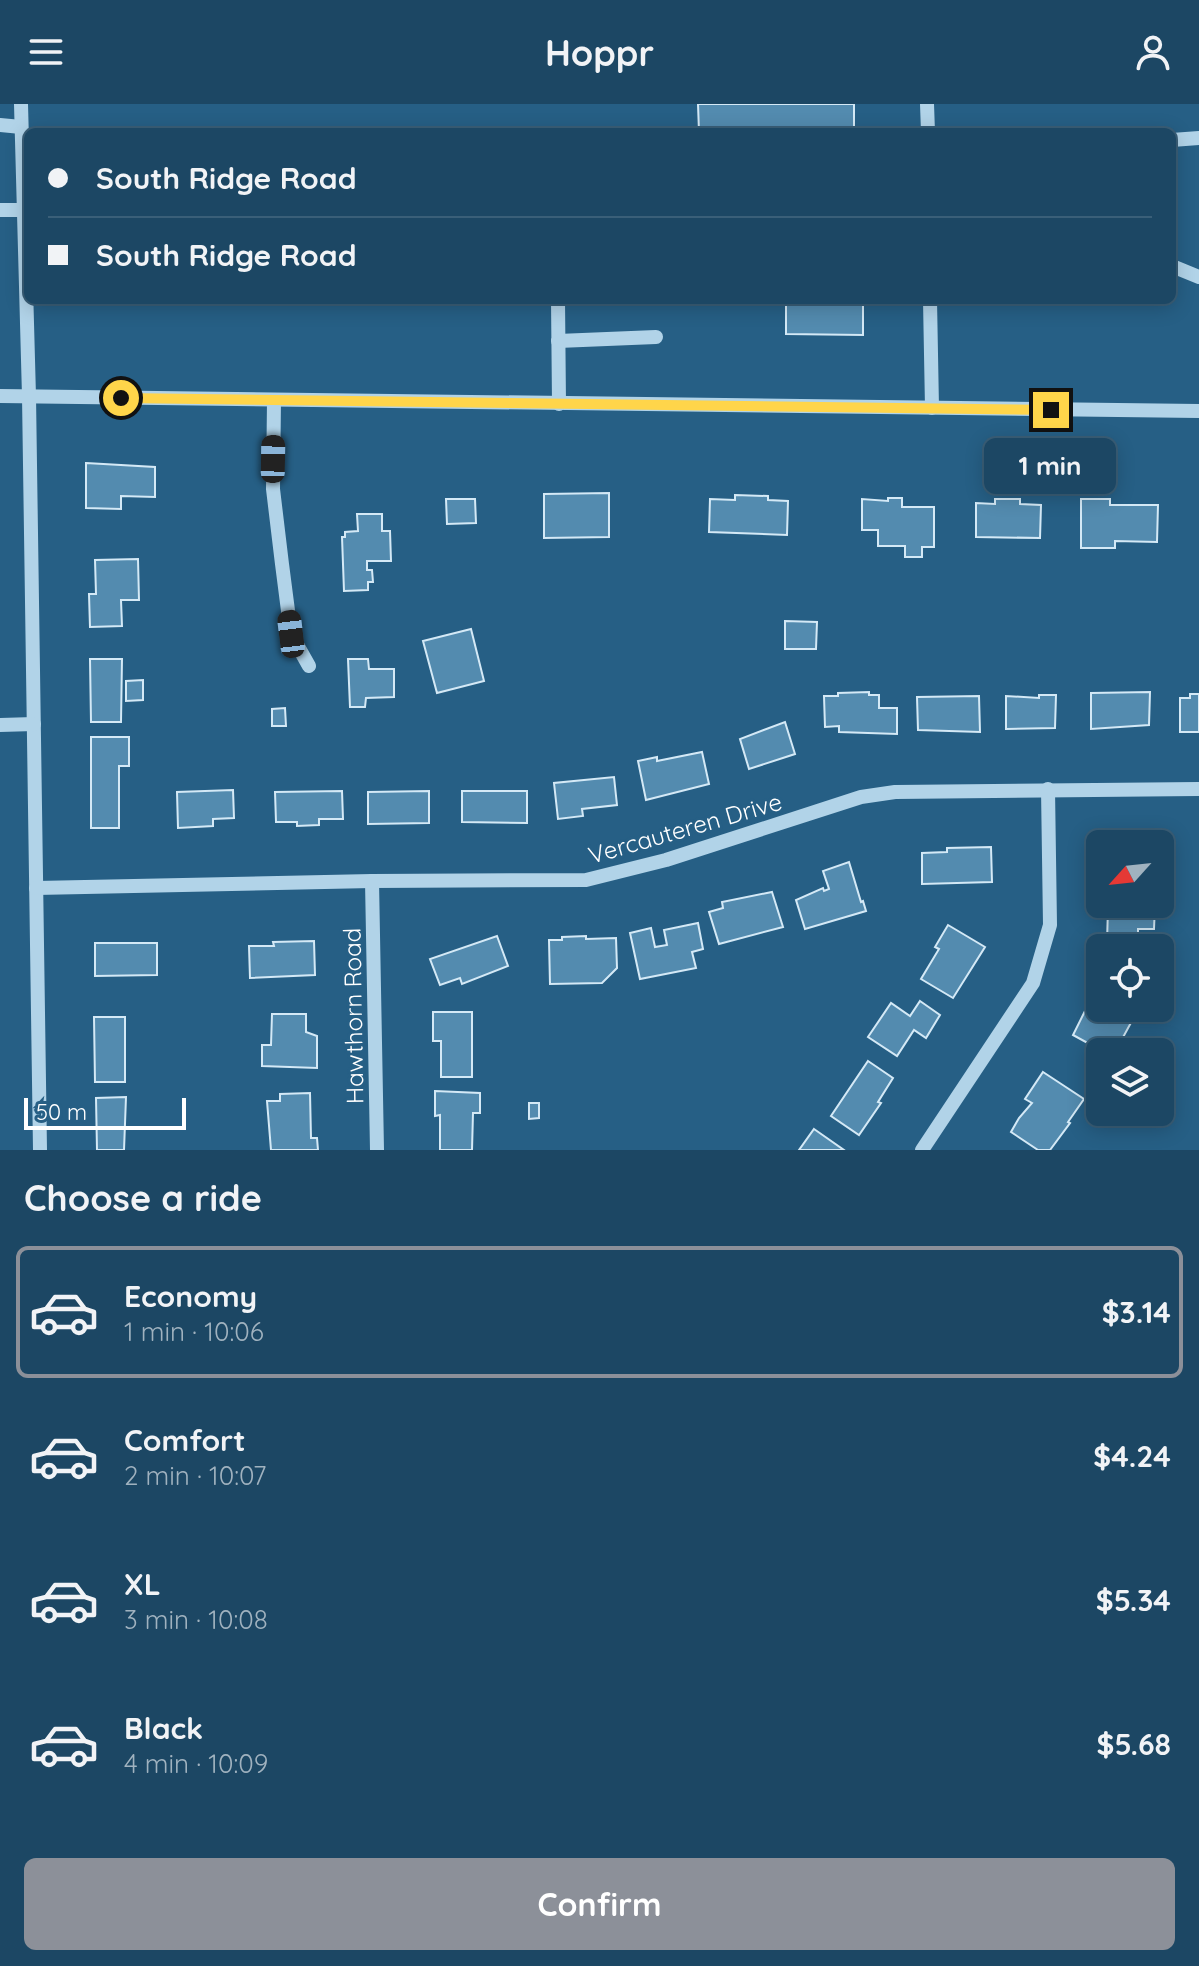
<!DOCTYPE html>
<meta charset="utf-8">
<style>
body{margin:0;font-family:Quicksand,sans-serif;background:#254e6a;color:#f1f3f6;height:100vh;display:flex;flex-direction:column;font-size:30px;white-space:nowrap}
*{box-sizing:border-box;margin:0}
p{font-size:26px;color:#a0b2bf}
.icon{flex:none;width:44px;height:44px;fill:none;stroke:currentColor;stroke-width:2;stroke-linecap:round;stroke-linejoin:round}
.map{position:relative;height:1046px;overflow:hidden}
.side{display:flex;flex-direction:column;background:#1c4764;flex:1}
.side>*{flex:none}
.guide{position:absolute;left:24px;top:24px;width:1152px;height:176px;border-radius:12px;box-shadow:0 4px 20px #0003,0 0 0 2px #3a5f78;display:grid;align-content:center;height:176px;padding:0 24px;background:#1c4764}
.needle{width:52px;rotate:243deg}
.buttons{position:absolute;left:1086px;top:726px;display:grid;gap:16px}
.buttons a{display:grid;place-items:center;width:88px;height:88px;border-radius:12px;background:#1c4764;box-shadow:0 4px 20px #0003,0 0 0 2px #3a5f78;font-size:40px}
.scale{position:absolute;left:24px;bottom:20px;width:162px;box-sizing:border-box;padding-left:8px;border:4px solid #fff;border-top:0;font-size:22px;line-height:28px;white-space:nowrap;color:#fff;-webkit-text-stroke:6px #265f85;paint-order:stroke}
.end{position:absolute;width:36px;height:36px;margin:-18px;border:10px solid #ffd54a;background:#111;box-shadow:0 0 0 4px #111}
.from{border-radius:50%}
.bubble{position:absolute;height:56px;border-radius:12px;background:#1c4764;box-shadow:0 4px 20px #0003,0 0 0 2px #3a5f78;font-size:26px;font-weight:700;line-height:56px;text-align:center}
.car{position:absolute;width:24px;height:48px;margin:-24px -12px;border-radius:10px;box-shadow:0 0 6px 2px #0007;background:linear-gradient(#222 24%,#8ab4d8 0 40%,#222 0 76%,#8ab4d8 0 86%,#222 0)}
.guide b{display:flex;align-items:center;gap:28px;height:76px;font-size:30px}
.guide b+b{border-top:2px solid #3a5f78}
.guide i{width:20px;height:20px;background:#f1f3f6}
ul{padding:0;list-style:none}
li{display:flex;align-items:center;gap:24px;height:132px;margin:0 16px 12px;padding:0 8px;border:4px solid transparent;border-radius:12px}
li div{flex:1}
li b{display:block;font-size:30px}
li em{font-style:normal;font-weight:700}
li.selected{border-color:#8c9099}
li>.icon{width:72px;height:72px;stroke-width:1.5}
h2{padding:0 24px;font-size:36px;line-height:96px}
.button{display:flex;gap:16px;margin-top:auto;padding:16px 24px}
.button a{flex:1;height:92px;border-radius:12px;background:#8c9099;color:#fff;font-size:32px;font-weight:700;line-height:92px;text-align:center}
header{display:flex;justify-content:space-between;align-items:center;height:104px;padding:0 24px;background:#1c4764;font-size:36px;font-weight:700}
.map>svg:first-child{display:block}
</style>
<header><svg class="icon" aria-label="menu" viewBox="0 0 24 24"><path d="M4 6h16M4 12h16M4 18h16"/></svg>Hoppr<svg class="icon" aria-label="person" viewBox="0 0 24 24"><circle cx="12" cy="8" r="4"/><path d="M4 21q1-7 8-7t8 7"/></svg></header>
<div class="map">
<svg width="1199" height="1046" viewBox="0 0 1199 1046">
<rect width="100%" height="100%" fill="#265f85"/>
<!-- building -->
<g fill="#538baf" stroke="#d4e9f6" stroke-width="2">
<polygon points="698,0 854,0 854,28 699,28"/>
<polygon points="590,196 670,196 670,199 590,201"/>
<polygon points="786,196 863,196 863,231 786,230"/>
<polygon points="86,359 155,363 155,393 121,392 121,405 86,404"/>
<polygon points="609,389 609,433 544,434 544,390"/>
<polygon points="735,391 768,392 768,396 788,397 787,431 709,428 710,395 735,396"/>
<polygon points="888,394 902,394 902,403 934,403 934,443 922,443 922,453 905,453 905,442 878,442 878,426 862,426 862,395 888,397"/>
<polygon points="446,395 475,395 476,419 447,420"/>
<polygon points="995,395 1020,395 1020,400 1041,401 1040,434 976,433 976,399 995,400"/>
<polygon points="1081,395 1110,395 1110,401 1158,401 1157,438 1115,437 1115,444 1081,444"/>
<polygon points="357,410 382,410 382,427 390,427 391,457 367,457 367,466 372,466 373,478 368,478 368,486 344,487 342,433 345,433 345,428 358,427"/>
<polygon points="138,455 139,496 121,496 122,522 90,523 89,490 96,490 95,456"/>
<polygon points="785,517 817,518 816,545 785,545"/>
<polygon points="471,525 484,577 437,589 423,537"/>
<polygon points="90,555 122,555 121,618 91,618"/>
<polygon points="348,555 368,555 369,565 394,565 394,593 366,594 365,603 350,603"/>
<polygon points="143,576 143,596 126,597 126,577"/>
<polygon points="869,588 869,591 879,591 879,604 897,604 897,630 839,628 839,622 825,623 824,592 838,592 838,589"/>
<polygon points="1150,588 1149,621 1091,625 1091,589"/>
<polygon points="1190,590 1199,590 1199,628 1180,628 1180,594 1190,594"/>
<polygon points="1039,591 1056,591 1055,624 1006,625 1006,592 1039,594"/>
<polygon points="979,592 980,628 918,626 917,593"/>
<polygon points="285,604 286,622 272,622 272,605"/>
<polygon points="785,618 795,650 749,665 740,635"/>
<polygon points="91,633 129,633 129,662 119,662 119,724 91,724"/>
<polygon points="702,648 709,680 646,696 638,657 657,653 657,657"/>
<polygon points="614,673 617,701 582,705 583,712 558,715 554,679"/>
<polygon points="233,686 234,714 213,715 213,722 178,724 177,688"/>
<polygon points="342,687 343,715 319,715 319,721 297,722 297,718 276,718 275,688"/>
<polygon points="429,687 429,719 368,720 368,688"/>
<polygon points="462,687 527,687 527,719 462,718"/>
<polygon points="991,743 992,778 922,780 922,749 947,748 947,744"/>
<polygon points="849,758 861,798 863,797 866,807 805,825 796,796 823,784 824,787 829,785 823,767"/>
<polygon points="772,788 783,823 719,840 709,808 723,804 722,798"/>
<polygon points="1121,800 1155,800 1154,825 1138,825 1138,838 1107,838 1108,804 1121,804"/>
<polygon points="698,819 703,845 692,848 696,864 640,875 630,829 651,824 655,843 667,841 664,826"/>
<polygon points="948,821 985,843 953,894 921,875 939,845 935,843"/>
<polygon points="497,832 508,862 462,880 460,874 440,881 430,855"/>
<polygon points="586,832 586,835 616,834 617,864 602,879 550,880 549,836 562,836 562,833"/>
<polygon points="314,837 315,871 250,874 249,842 274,842 273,838"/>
<polygon points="95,839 157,839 157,871 95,872"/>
<polygon points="1100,877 1100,904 1139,904 1115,948 1104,948 1073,931"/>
<polygon points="920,897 940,911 926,934 914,926 897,952 868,933 891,899 910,912"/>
<polygon points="433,908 472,908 472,973 441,973 441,937 433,937"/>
<polygon points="272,910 306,910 306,928 317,932 317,964 262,962 262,941 271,941"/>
<polygon points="94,913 125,913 125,978 95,978"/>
<polygon points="868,957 893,974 878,998 881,999 859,1031 831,1012"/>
<polygon points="1043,968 1084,995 1068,1018 1070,1019 1050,1046 1038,1046 1011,1028 1019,1014 1032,999 1025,995"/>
<polygon points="435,987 480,989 480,1009 473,1009 472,1046 440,1046 440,1011 435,1012"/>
<polygon points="310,989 311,1034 317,1034 318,1046 271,1046 267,997 280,997 280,990"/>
<polygon points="126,993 124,1046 97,1046 96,994"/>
<polygon points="529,999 539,999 539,1014 529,1015"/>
<polygon points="814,1025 844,1046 799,1046"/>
</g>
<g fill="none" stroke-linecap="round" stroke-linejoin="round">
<!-- minor -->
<g stroke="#b1d3e8" stroke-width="14">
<polyline points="21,0 29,292 40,1046"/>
<polyline points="927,0 928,28"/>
<polyline points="0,21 21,23"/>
<polyline points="1172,36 1199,34"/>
<polyline points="0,106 24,106"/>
<polyline points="1172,162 1199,173"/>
<polyline points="558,196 559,300"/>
<polyline points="930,196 932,304"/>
<polyline points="558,237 656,233"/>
<polyline points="0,292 1199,307"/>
<polyline points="274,296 273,385 282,460 291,530 309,562"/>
<polyline points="0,621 34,620"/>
<polyline points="372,777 377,1046"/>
<polyline points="36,784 372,777 586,776 666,756 861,693 895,688 1199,685"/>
<polyline points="922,1046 1033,879 1050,821 1048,685"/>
</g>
</g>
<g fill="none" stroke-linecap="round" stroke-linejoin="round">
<!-- route -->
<polyline stroke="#ffd54a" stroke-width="10" points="121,294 1051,306"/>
</g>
<g text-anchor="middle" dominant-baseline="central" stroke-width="6" stroke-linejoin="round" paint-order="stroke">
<!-- street labels -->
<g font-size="24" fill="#fff" stroke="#265f85">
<text transform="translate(685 724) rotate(-16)">Vercauteren Drive</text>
<text transform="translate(353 912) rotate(-91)">Hawthorn Road</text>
</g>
</g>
</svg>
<div class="buttons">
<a><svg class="needle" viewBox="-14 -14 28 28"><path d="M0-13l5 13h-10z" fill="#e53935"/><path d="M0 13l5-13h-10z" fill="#a0b2bf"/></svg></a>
<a><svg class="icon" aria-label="locate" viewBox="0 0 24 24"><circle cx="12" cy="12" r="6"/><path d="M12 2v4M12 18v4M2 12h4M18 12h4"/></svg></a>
<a><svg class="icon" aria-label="layers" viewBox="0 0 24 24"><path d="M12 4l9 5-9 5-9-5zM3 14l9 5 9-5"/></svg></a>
</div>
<div class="scale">50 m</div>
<i class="end from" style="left:121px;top:294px"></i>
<i class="end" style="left:1051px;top:306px"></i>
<div class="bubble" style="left:984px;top:334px;width:132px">1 min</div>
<i class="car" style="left:273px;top:355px;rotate:1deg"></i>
<i class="car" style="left:291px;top:530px;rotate:353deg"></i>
<div class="guide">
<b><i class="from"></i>South Ridge Road</b>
<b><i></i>South Ridge Road</b>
</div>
</div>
<section class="side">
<h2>Choose a ride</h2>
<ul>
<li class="selected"><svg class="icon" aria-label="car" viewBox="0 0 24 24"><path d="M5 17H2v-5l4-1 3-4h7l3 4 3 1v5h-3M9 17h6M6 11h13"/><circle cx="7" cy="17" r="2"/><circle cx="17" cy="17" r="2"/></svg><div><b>Economy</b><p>1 min · 10:06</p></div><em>$3.14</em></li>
<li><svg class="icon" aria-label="car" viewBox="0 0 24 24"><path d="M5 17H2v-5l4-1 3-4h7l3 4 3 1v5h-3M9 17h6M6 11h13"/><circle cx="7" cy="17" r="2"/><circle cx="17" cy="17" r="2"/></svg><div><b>Comfort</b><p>2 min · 10:07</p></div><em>$4.24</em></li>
<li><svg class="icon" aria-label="car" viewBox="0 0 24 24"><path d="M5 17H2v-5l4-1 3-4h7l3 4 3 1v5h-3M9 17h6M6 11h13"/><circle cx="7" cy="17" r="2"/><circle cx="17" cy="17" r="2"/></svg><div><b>XL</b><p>3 min · 10:08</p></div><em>$5.34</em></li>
<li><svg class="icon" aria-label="car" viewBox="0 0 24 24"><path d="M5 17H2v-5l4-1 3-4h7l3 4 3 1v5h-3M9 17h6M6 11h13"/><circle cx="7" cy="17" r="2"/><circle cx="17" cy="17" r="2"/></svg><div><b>Black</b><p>4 min · 10:09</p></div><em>$5.68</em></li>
</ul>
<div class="button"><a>Confirm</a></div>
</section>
